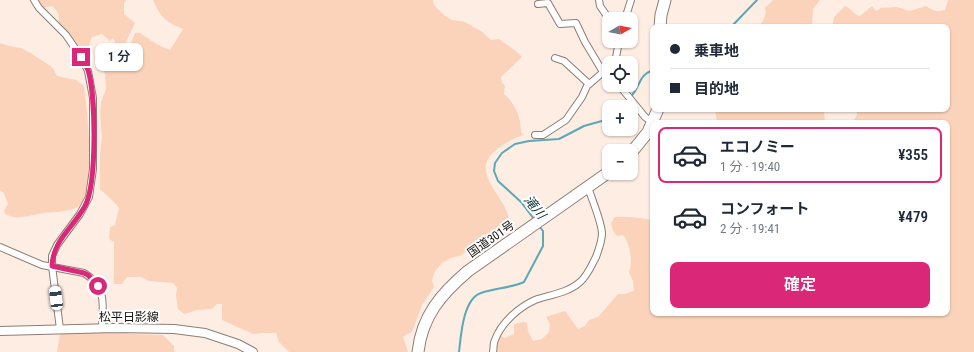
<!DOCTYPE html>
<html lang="ja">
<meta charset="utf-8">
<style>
body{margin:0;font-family:"Roboto Condensed","Noto Sans JP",sans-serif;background:#f6f6f7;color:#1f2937;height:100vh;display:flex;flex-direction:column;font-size:15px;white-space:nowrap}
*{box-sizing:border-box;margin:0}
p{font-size:13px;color:#747a83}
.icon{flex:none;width:22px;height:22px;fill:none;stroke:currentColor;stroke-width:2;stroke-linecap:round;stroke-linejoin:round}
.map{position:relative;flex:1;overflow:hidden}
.details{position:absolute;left:650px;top:120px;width:300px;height:196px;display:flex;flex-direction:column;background:#fff;border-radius:8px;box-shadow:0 1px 3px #0004}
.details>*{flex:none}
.top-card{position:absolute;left:650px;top:24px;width:300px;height:88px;border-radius:8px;box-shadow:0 1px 3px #0004;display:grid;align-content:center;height:88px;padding:0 20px;background:#fff}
.needle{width:26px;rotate:81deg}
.fabs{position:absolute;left:602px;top:12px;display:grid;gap:8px}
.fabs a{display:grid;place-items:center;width:36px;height:36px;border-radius:8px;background:#fff;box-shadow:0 1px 3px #0004;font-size:20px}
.end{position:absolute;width:18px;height:18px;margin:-9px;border:5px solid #db2777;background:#fff;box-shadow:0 0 0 2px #fff}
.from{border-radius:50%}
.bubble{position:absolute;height:28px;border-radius:8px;background:#fff;box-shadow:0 1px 3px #0004;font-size:13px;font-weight:600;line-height:28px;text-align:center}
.car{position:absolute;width:12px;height:24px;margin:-12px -6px;border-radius:5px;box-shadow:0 0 3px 1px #0007;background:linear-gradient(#fff 24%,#345 0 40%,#fff 0 76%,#345 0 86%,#fff 0)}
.top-card b{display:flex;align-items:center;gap:14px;height:38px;font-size:15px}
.top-card b+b{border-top:1px solid #e0e1e3}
.top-card i{width:10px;height:10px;background:#1f2937}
ul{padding:7px 0 0;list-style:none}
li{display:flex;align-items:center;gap:12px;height:56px;margin:0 8px 6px;padding:0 12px;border:2px solid transparent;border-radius:8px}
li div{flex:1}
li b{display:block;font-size:15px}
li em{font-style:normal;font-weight:600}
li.active{border-color:#db2777}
li>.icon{width:36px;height:36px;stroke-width:1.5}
.action{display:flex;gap:8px;margin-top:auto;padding:8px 20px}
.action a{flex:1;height:46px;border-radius:8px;background:#db2777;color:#fff;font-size:16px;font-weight:600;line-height:46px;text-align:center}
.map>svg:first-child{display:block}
</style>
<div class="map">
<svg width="974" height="352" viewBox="0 0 974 352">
<rect width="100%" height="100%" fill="#fdede3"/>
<!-- green -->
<g fill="#fbd3ba">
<path d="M37,0H126L124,3V14L135,23L123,48L116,44L113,38L110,41L102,34L92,37L87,50L81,51L58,24C60,15 59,12 52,6L43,8Z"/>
<path d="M153,0H433L434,5L444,15L452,20L465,22L481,31L491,40L499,39C505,44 518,51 522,57L501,77L502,82L505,86L504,94C515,104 521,116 521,132L524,135C512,138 489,151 486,164C482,187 518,208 507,231C500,245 491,241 478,239L462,255L451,258L442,263L435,271L432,280L434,287L422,305L412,332L407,334L403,337L408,352H289L279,342L276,333H263L253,334L222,320V304H217L212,309L197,310L184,314L178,309L176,296L177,288L173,283L149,281L141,277H127L122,284H114C113,279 114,276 114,271C114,261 114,251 114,242L109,239L110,227L115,225L119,208L114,202L100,189V153L102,138L100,113L101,102L106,89L105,74L102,67L126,55L135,33H140L158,45L170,50L183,29C165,21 161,18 153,0Z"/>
<path d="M773,0H820L813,9L812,27H758C763,22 767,15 765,8Z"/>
<path d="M948,0H974V352H491L501,331V336L505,338L514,334V324L524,322L527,323L528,331L533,341L542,339L549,332L550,324L546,317L565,311L578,329L585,326L589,320L598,317L618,294H624L634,291L633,281L629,272C633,263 630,242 623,235L617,236L613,231L611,223L615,217C627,216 640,218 653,220V313H947V123H852L857,115V109H947V27H832L834,17L845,6C851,8 853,14 860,16L872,6L876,11L881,8L897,7L910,11L926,6C933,11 937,12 945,10Z"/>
<path d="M0,43L9,46L21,48L32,54L52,67L57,76L76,80L84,86C87,110 97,189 79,206C72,212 52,212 43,213C30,215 18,221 5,214L4,211L8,204L4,193L0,190Z"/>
<polygon points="715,109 824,109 825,123 717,123"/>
<polygon points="119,332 132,334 163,335 174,346 174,352 57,352 60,333"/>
</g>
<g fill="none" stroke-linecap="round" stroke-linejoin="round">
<!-- stream -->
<g stroke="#5ca8b5" stroke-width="2">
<polyline points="731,27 757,0"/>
<path d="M623,107C627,102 633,95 636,89C642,79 641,75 653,70"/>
<polyline points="534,219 521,202 498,181 494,171 495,163 502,153 515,144 529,141 559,139 584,126 609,119"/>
<path d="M459,352C461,335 463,299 481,293C495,288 511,288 524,282L543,246V231L539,226"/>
</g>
<!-- minor casing -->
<g stroke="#8c7e75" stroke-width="8">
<g id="minor">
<polyline points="34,0 39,8 66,35 81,57 88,71 93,98 93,169 89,197 80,214 57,245 52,256 52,266 60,329"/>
<polyline points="599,0 600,6 609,19"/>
<polyline points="538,4 548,3 560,24 576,23 585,42 603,72"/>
<polyline points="625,19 631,0"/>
<polyline points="555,58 564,61 589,84"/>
<polyline points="615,63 619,41"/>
<polyline points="619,85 645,117 652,122"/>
<polyline points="535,135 543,135 566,120 582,97 587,86 601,74 609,64"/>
<path d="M0,247L42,265L84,273C107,287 103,305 102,328"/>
<path d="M493,352C494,348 493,343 495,340C501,323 519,307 535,300C549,295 568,293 580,282C588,275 591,266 596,257C599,249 602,241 602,233C601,220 592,200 588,187"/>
</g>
</g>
<!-- tertiary casing -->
<g stroke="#8c7e75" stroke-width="10">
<polyline id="tertiary" points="0,331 115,328 174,329 205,333 238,344 253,352"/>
</g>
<!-- trunk casing -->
<g stroke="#8c7e75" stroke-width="13">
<g id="trunk">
<polyline points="660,27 661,15 665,0"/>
<polyline points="631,153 648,132 658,109"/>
<path d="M418,352C422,316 441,294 468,271L609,172"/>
</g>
</g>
<!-- minor -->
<use href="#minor" stroke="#fff" stroke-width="6"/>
<!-- tertiary -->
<use href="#tertiary" stroke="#fff" stroke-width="8"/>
<!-- trunk -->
<use href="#trunk" stroke="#fff" stroke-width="11"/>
</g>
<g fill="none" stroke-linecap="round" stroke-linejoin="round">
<!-- route -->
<path stroke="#db2777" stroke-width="5" d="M81,57C83,61 86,66 88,70C96,95 97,184 85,206C73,228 53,240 52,266L84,273L88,275L98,286"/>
</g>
<g text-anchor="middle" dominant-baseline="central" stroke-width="4" stroke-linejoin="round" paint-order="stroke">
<!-- street labels -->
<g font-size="12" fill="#18130f" stroke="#fff">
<text transform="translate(491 239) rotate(-35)">国道301号</text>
<text x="129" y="317">松平日影線</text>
</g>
<!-- water labels -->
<g font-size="13" font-style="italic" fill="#0d3339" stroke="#fff">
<text transform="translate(535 207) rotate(51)">滝川</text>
</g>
</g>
</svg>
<div class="fabs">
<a><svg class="needle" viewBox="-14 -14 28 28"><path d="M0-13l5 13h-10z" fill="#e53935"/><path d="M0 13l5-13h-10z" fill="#747a83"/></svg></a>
<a><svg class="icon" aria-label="locate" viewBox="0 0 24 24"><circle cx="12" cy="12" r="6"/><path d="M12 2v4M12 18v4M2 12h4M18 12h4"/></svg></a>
<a>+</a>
<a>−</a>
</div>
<i class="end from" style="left:98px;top:286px"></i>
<i class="end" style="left:81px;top:57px"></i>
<div class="bubble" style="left:95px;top:43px;width:48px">1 分</div>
<i class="car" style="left:56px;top:298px;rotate:353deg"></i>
<div class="top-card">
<b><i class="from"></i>乗車地</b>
<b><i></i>目的地</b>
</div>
<section class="details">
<ul>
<li class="active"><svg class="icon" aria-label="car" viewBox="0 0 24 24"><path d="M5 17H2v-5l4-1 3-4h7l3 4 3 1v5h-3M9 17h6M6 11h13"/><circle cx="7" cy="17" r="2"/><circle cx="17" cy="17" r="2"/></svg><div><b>エコノミー</b><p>1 分 · 19:40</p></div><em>¥355</em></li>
<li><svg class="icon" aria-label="car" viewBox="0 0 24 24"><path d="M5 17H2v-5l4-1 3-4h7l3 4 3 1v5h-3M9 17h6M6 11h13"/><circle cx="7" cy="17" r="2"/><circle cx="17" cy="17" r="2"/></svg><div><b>コンフォート</b><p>2 分 · 19:41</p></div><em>¥479</em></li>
</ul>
<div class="action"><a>確定</a></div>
</section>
</div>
